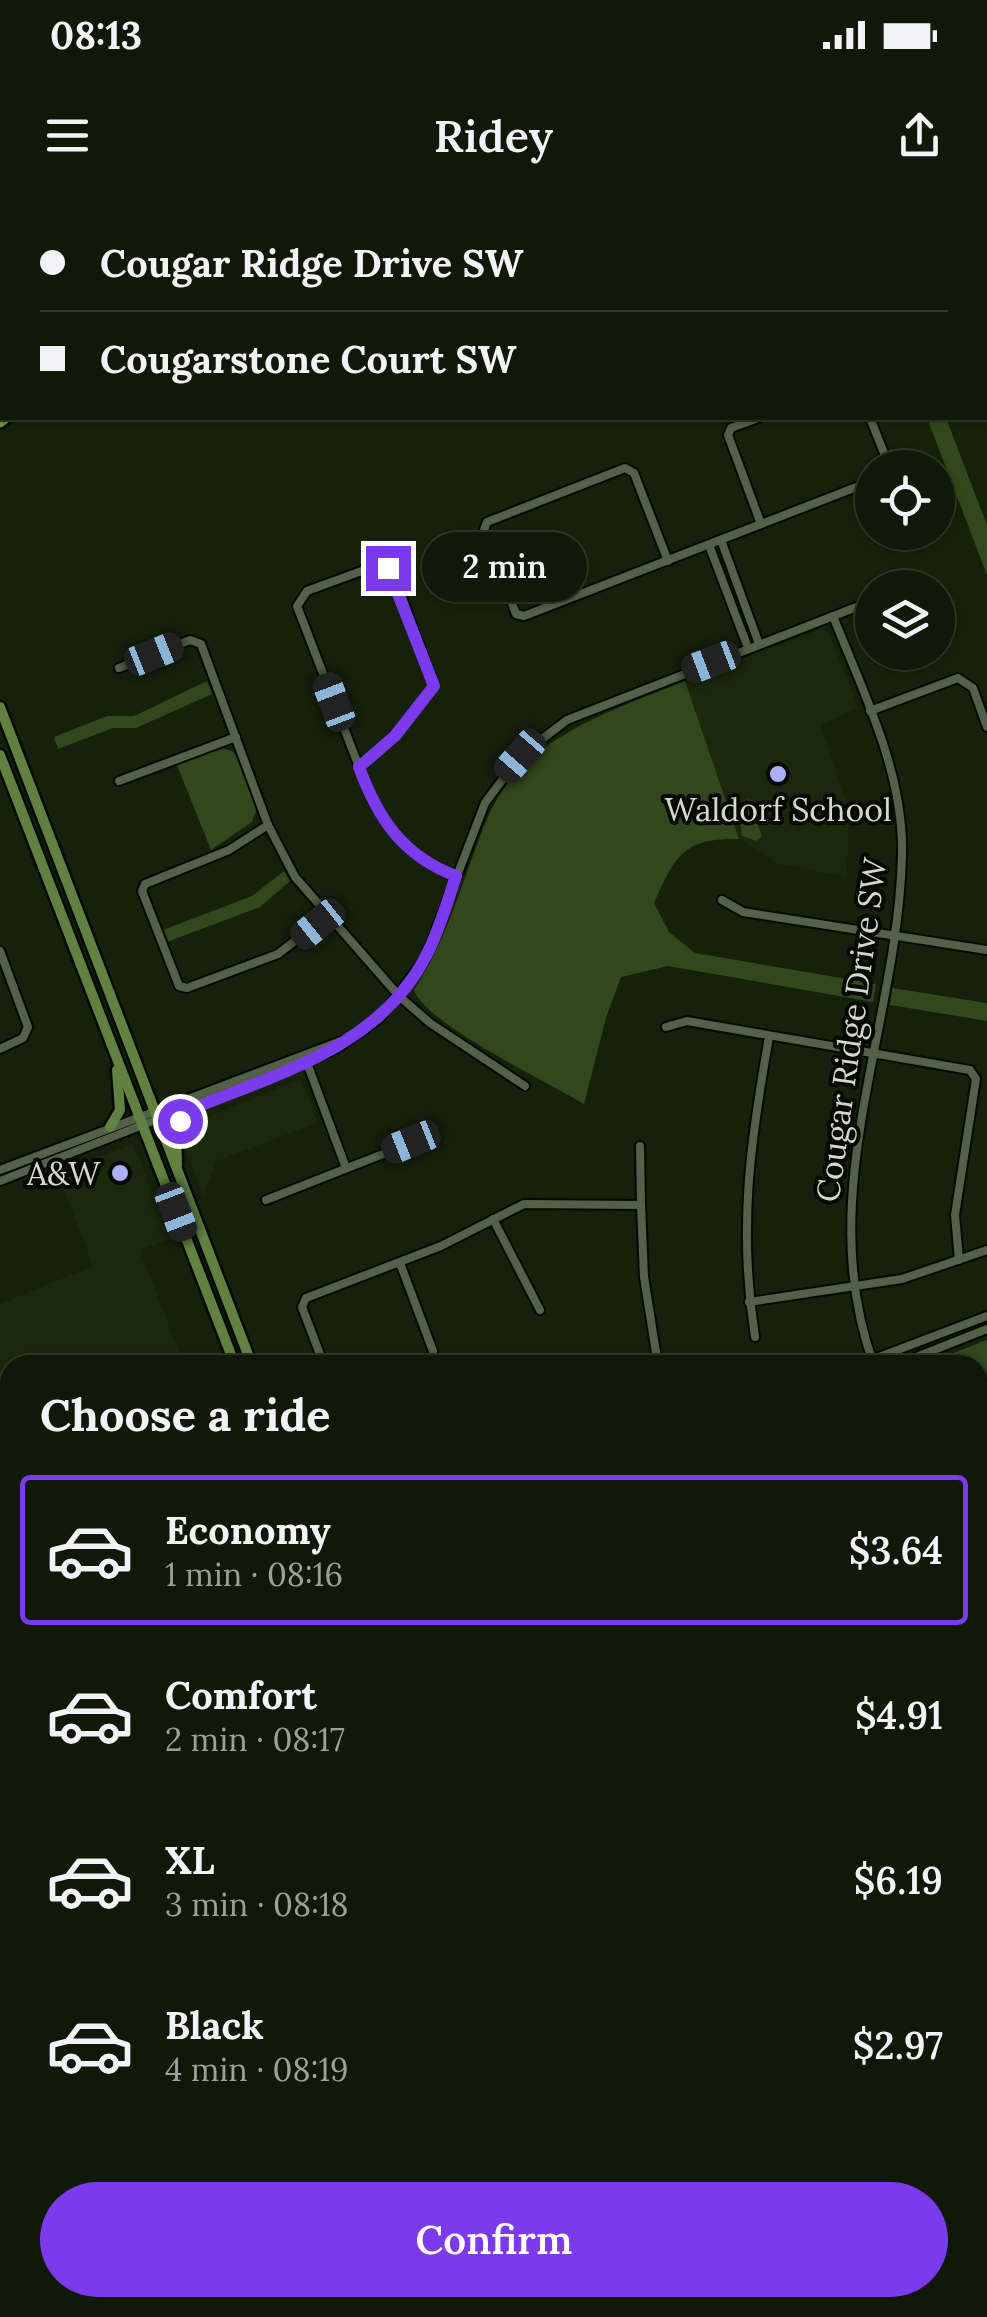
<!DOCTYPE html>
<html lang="en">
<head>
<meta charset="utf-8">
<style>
  body { margin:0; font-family:Lora,serif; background:#192212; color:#f1f3f6; height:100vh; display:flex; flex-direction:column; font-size:38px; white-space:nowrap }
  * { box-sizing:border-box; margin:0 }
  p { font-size:32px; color:#9ca09c }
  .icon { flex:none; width:55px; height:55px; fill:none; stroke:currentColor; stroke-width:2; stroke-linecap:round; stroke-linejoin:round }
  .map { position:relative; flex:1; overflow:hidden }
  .side { position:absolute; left:0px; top:1155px; width:988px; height:962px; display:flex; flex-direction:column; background:#101908; border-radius:30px 30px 0 0; box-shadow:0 2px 8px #0004,0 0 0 2px #303829 }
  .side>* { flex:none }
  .top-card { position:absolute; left:0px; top:0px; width:988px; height:220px; box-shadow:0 2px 8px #0004,0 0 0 2px #303829; display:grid; align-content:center; height:220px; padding:0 40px; background:#101908 }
  .buttons { position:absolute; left:855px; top:250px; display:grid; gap:20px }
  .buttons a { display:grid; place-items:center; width:100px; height:100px; border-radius:50%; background:#101908; box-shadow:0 2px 8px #0004,0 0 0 2px #303829; font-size:50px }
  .end { position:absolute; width:45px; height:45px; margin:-22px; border:12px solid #7c3aed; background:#fff; box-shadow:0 0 0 5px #fff }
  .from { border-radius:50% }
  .bubble { position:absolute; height:70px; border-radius:35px; background:#101908; box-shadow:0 2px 8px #0004,0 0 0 2px #303829; font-size:32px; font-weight:600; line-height:70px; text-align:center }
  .car { position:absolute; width:30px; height:60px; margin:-30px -15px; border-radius:12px; box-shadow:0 0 8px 2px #0007; background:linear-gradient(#222 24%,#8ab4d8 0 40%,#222 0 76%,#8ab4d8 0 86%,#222 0) }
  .top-card b { display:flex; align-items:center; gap:35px; height:95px; font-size:38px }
  .top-card b+b { border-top:2px solid #303829 }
  .top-card i { width:25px; height:25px; background:#f1f3f6 }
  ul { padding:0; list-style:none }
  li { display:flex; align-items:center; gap:30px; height:150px; margin:0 20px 15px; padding:0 20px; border:5px solid transparent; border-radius:10px }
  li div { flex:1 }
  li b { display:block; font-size:38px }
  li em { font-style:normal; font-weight:600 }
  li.selected { border-color:#7c3aed }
  li>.icon { width:90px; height:90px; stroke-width:1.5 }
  h2 { padding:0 40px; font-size:45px; line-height:120px }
  .action { display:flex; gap:20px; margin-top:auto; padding:20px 40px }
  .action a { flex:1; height:115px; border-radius:60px; background:#7c3aed; color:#fff; font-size:40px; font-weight:600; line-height:115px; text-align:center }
  .status { display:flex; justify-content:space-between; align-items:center; height:70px; padding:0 50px; background:#101908; direction:ltr }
  .status svg { height:28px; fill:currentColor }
  header { display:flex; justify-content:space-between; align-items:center; height:130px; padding:0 40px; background:#101908; font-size:45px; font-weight:600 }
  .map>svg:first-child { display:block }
  .built { fill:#1a290c }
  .green { fill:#31481c }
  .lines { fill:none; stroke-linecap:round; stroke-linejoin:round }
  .minor-casing { stroke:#030a00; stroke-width:12 }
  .major-casing { stroke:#030a00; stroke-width:15 }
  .highway-casing { stroke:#030a00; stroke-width:16 }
  .minor { stroke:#526147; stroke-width:8 }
  .major { stroke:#608140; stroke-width:10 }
  .highway { stroke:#69973c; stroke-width:11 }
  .route { stroke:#7c3aed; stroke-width:12 }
  .poi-dot { fill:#acaffb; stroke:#050902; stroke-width:4 }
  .labels { text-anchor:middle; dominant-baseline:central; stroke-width:8; stroke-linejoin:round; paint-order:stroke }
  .poi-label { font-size:32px; fill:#d1d9cb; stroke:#050902 }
  .street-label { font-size:32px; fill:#d1d9cb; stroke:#050902 }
</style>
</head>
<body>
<div class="status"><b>08:13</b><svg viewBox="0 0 49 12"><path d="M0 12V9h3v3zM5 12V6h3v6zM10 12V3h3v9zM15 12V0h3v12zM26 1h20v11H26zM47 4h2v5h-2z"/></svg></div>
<header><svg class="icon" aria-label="menu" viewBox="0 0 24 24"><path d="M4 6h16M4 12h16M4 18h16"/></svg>Ridey<svg class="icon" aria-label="share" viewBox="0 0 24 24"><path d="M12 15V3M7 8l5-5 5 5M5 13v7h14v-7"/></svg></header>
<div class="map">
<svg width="987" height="2117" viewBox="0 0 987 2117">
  <rect width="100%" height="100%" fill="#15210a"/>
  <g class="built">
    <polygon points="821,429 829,433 859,508 821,524 849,611 847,677 779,664 739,639 685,481"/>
    <polygon points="301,879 318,923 217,961 203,997 183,941 188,925"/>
    <polygon points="133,944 170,1039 140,1050 184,1165 10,1165 10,1468 0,1472 0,1104 93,1066 57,972"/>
  </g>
  <g class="green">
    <polygon points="927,218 946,218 987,325 987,375"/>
    <polygon points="207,481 212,494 136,528 113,528 58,549 54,537 107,516 134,516"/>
    <path d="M685,481l54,158c-56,-1 -63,16 -85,64l15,29 26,21 181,31 -3,18 -205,-36 -47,11 -15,41 -22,86c-34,-21 -159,-80 -170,-114 35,-53 49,-113 73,-171 35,-82 122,-107 198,-138z"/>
    <polygon points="222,548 234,552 257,607 252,622 211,650 177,565"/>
    <polygon points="749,599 762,607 765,616 758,625 762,636 756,641 742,636 738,607"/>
    <polygon points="284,671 290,681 260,707 167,742 163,730 252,696"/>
    <polygon points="892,788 987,803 987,821 890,805"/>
    <polygon points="987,1140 987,1316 978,1304 978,1165 922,1165"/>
    <polygon points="978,1336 987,1353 987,1478 978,1477"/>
    <polygon points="978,1500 987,1501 987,1541 978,1540"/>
  </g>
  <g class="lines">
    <defs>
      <g id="minor">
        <polyline points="985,131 987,130"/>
        <polyline points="985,181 987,186"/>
        <polyline points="758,218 731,228 728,235 761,324"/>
        <polyline points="870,218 890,268"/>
        <polyline points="721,340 759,444"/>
        <polyline points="709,345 748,448"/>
        <path d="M668,361l-34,-88 -9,-5 -138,54 -3,8 32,84 8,2c116,-45 232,-90 348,-135"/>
        <polyline points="907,388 921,382"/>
        <path d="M833,416c30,76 71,156 69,239 -4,172 -91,340 -28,510"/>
        <polyline points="119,468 190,440 201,444 268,625 295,677 399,796 430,823 525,886"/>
        <polyline points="870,511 958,478 973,488 987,527"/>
        <path d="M359,567l-62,-161 10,-15 71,-26 10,3 7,10 39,108 -39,50 -36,31c18,51 44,89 97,109"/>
        <polyline points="119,581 236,537"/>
        <polyline points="268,625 229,650 145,684 142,691 179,786 187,788 278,754 327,716"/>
        <polyline points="722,700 743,712 987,750"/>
        <polyline points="0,751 28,827 23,838 0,849"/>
        <polyline points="666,827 687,821 970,870 976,879 955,1015 959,1060"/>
        <polyline points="307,863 346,968"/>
        <polyline points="640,946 641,1005"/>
        <polyline points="0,970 341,841"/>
        <polyline points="0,981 336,849 379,819 425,759 485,603 520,556 567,520 872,401"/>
        <polyline points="266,1000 411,943"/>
        <polyline points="493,1019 540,1110"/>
        <polyline points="400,1063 433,1151"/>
        <polyline points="749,1102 902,1079 987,1050"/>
        <path d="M755,1137c-17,-108 -5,-194 14,-300"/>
        <polyline points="324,1165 302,1107 306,1098 441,1046 524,1004 641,1005 644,1077 658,1165"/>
        <polyline points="858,1165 987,1116"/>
        <polyline points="896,1165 987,1129"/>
        <polyline points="978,1318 987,1331"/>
        <polyline points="978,1485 987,1486"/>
        <polyline points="983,1586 987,1586"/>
        <polyline points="978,1711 987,1710"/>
        <polyline points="0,1776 10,1772"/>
        <polyline points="978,1889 987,1890"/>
        <polyline points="0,1895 10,1920"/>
        <polyline points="978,1992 987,1993"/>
        <polyline points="978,2006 987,2008"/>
        <polyline points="0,2029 10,2026"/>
        <polyline points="82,2108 85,2117"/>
        <polyline points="275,2108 277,2117"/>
        <polyline points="456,2108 459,2117"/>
        <polyline points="687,2108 691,2117"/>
        <polyline points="893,2108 895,2117"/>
        <polyline points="105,2117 130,2108"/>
        <polyline points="749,2117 774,2108"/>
        <polyline points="789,2117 790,2108"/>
      </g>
      <g id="major">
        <polyline points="0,507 252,1165"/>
        <polyline points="0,555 235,1165"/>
        <polyline points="110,927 120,910 117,870"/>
        <polyline points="177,965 176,930 187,911"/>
        <polyline points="0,1492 10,1488"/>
        <polyline points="0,1506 10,1502"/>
        <polyline points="603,2108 607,2117"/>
        <polyline points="614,2108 618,2117"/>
      </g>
      <g id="highway">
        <polyline points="464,2 470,0"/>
        <polyline points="597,2 603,0"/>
        <polyline points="0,143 2,143"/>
        <polyline points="0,160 2,159"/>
        <polyline points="0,222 5,218"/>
      </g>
    </defs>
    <use href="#minor" class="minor-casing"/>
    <use href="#major" class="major-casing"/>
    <use href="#highway" class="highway-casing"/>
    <use href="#minor" class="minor"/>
    <use href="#major" class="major"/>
    <use href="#highway" class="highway"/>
  </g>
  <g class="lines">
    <path class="route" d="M180,921l7,-10c89,-37 192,-63 239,-155 13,-25 21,-53 30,-80 -53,-20 -78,-57 -97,-109l36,-31 39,-50 -46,-118"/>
  </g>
  <g class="poi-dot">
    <circle cx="778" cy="574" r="10"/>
    <circle cx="120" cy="973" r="10"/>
  </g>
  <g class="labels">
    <g class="poi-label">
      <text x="778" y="609">Waldorf School</text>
      <text x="100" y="973" text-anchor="end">A&amp;W</text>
    </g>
    <g class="street-label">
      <text transform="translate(851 830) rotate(-82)">Cougar Ridge Drive SW</text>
    </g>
  </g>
</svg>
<div class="buttons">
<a><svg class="icon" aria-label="locate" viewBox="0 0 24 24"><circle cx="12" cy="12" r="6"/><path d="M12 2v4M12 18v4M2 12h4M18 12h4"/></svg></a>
<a><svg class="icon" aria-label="layers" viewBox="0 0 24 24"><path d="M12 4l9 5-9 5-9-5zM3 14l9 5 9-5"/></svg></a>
</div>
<i class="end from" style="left:180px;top:921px"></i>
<i class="end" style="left:388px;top:368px"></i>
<div class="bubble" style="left:422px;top:332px;width:165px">2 min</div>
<i class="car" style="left:154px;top:454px;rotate:68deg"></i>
<i class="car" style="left:711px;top:462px;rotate:249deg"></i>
<i class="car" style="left:334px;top:502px;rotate:339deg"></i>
<i class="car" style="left:520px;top:556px;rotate:221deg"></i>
<i class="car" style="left:318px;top:724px;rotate:231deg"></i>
<i class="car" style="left:411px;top:942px;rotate:248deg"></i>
<i class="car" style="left:176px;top:1012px;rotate:159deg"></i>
<div class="top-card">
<b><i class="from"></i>Cougar Ridge Drive SW</b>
<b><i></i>Cougarstone Court SW</b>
</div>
<section class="side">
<h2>Choose a ride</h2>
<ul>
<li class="selected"><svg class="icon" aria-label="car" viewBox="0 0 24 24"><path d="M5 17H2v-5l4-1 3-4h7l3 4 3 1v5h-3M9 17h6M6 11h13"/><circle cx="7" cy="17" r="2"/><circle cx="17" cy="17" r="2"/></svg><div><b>Economy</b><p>1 min · 08:16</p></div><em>$3.64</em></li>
<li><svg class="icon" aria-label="car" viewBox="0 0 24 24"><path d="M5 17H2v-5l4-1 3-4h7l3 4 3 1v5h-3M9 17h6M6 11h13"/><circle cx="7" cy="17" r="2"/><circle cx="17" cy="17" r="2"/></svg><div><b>Comfort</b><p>2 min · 08:17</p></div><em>$4.91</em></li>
<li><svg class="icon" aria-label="car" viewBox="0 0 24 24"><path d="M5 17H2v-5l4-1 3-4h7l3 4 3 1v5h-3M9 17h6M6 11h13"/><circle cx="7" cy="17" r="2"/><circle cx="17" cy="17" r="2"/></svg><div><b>XL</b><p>3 min · 08:18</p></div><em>$6.19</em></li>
<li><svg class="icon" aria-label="car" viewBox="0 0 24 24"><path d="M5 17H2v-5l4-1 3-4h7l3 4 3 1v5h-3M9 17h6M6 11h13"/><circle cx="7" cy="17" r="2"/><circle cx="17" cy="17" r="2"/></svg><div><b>Black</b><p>4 min · 08:19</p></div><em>$2.97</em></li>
</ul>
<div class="action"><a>Confirm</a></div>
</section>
</div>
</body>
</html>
